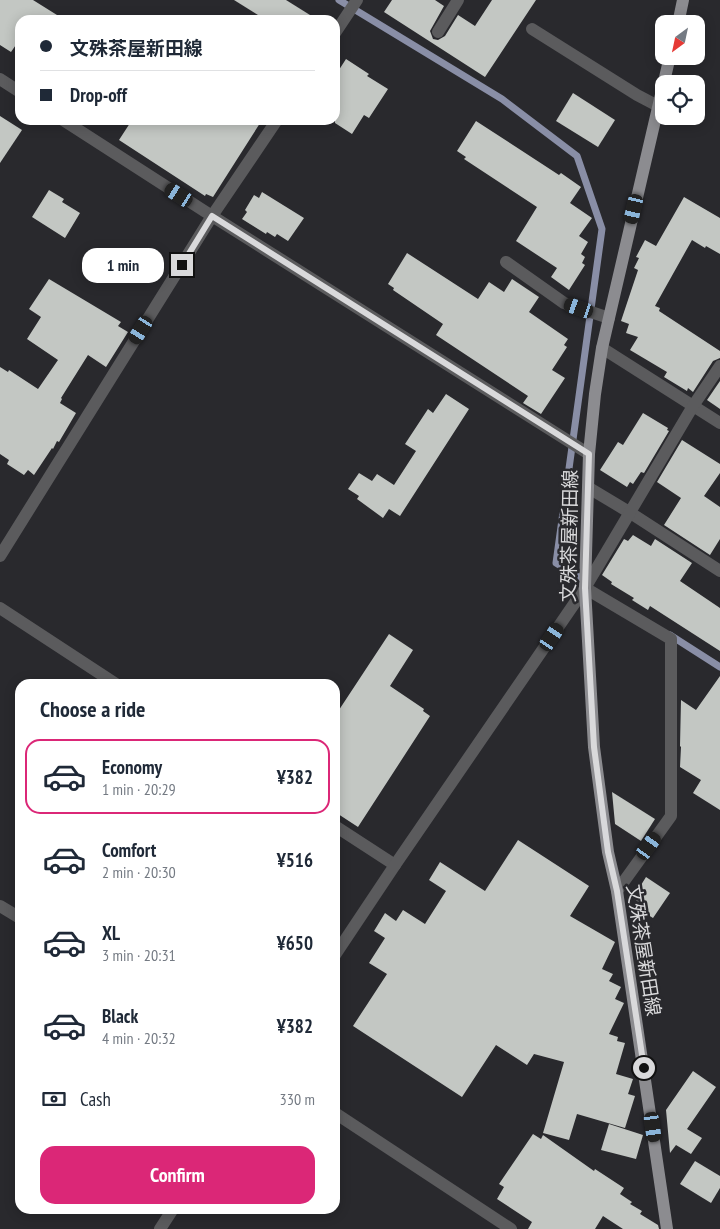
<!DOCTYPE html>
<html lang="en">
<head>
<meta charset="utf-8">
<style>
  body { margin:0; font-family:"PT Sans Narrow","Noto Sans JP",sans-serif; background:#f6f6f7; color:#1f2937; height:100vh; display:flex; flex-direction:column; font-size:19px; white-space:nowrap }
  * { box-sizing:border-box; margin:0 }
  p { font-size:16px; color:#747a83 }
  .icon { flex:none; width:28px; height:28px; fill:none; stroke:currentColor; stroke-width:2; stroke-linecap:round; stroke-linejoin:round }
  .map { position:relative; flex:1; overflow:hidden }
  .panel { position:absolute; left:15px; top:679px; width:325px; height:535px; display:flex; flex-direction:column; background:#fff; border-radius:15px; box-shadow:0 2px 12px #0003 }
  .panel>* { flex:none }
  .hud { position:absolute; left:15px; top:15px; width:325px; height:110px; border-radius:15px; box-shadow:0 2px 12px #0003; display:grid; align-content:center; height:110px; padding:0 25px; background:#fff }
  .needle { width:32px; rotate:213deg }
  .controls { position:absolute; left:655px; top:15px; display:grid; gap:10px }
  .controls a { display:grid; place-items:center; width:50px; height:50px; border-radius:10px; background:#fff; box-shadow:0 2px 12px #0003; font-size:25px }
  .end { position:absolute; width:22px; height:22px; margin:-11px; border:6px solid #d9d9db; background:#111; box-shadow:0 0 0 2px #111 }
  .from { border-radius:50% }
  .bubble { position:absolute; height:35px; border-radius:15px; background:#fff; box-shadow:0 2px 12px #0003; font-size:16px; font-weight:600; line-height:35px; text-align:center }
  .car { position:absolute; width:15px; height:30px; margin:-15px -8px; border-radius:6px; box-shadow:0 0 4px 1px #0007; background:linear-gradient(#222 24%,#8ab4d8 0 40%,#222 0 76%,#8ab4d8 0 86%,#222 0) }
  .hud b { display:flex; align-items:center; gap:18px; height:48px; font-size:19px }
  .hud b+b { border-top:1px solid #e0e1e3 }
  .hud i { width:12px; height:12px; background:#1f2937 }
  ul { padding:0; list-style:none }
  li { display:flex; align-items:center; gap:15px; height:75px; margin:0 10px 8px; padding:0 15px; border:2px solid transparent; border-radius:15px }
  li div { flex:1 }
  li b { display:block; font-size:19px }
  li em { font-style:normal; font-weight:600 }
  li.active { border-color:#db2777 }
  li>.icon { width:45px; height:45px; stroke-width:1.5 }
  h2 { padding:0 25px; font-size:22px; line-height:60px }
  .pay { display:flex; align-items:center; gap:12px; height:55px; padding:0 25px; font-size:19px }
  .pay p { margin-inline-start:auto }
  .button { display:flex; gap:10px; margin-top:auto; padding:10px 25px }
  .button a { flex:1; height:58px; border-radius:15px; background:#db2777; color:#fff; font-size:20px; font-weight:600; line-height:58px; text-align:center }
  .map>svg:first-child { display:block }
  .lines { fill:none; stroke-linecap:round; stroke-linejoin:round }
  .stream { stroke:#898ea6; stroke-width:7 }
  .building { fill:#c3c7c3 }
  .minor { stroke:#5b5b5d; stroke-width:12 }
  .major { stroke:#8c8c90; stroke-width:12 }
  .route { stroke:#d9d9db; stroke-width:6 }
  .labels { text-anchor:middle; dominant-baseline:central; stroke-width:5; stroke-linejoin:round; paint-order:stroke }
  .street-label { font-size:19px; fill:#d9d9db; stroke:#29292d }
</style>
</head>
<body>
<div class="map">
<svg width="720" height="1229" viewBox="0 0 720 1229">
  <rect width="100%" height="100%" fill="#29292d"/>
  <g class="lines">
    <g class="stream">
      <polyline points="339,0 502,99 577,156 602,229 556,563 587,582"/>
      <polyline points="670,635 720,667"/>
    </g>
  </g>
  <g class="building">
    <polygon points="0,0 33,0 65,20 20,20 20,39 11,52 0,45"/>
    <polygon points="234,0 286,0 318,20 266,20"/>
    <polygon points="392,0 435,0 444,6 430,31 433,39 438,40 445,36 458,15 475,26 492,0 536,0 485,77 384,12"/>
    <polygon points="346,59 369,74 367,76 388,89 369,118 364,115 352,134 335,123 335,76"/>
    <polygon points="573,93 615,120 598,147 556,121"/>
    <polygon points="0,116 22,130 0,163"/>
    <polygon points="132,120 173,120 181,125 184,120 262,120 213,197 206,194 205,196 119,140"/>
    <polygon points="476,121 559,175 561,173 581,187 570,203 592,218 579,236 588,242 581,254 585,257 582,263 585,265 569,290 551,277 557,268 516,241 537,207 464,159 466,157 457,151"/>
    <polygon points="49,190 64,199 62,202 80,213 65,238 32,217"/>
    <polygon points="262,192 304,218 288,241 277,234 275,237 267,232 266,234 242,219 247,212 245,210 254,195 259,198"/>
    <polygon points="684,197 720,218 720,254 706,246 705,248 692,240 655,306 660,308 659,311 720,351 720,358 713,361 693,392 688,388 687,391 664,377 667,372 630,350 638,337 626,333 629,324 621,321 638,270 634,268 639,258 636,257 645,240 656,246"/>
    <polygon points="407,253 478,299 489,282 504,292 512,279 539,297 529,312 568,339 564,345 567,347 552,370 565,378 541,414 523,403 528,396 436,335 443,324 393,290 394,288 388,284"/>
    <polygon points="49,279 121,322 118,326 128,332 106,367 88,355 61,398 62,399 60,403 76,413 59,442 57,441 53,449 52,448 34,475 28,470 24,475 7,464 9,460 0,454 0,367 8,372 9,370 38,389 58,360 27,339 41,317 29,309"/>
    <polygon points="720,381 720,409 707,400"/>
    <polygon points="446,394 469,409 400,516 389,509 383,518 357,499 359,496 348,489 359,473 372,481 377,474 394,485 416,451 405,444 428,409 433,413"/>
    <polygon points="643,413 668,428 667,430 669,431 644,473 641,472 633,484 630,482 627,487 600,470 618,442 623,445"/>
    <polygon points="682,440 720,464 720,473 704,496 720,507 720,539 710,555 664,525 681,498 657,482"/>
    <polygon points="633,535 651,546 655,539 692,563 680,581 720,608 720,651 650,606 648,610 632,600 634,598 611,584 612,582 602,575 624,539 628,541"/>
    <polygon points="389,634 413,650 390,686 424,709 423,711 430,716 358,827 335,812 335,716"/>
    <polygon points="720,676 720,810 693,793 701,780 680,767 681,747 680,746 681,700 696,710"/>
    <polygon points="612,792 655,819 641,841 615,824"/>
    <polygon points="518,840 589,886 570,916 615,942 602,969 613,974 609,981 621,987 615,999 624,1003 609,1034 618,1037 617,1041 625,1043 616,1074 633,1079 628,1094 635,1096 625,1128 577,1114 569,1140 543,1133 564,1062 534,1054 527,1065 496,1045 462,1097 353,1026 387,974 369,963 385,938 374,931 385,913 396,921 403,910 425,924 446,891 429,880 440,862 485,891"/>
    <polygon points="646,877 670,893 653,918 637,908 640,903 633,898"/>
    <polygon points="693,1071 716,1087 687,1129 702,1138 691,1154 676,1145 670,1153 666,1110"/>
    <polygon points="609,1124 643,1135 636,1159 601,1150"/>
    <polygon points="533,1134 541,1139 543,1135 594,1171 595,1169 624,1188 620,1194 632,1202 630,1204 642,1211 640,1214 658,1225 659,1229 623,1229 603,1216 595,1229 528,1229 532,1222 497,1199 504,1187 499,1184"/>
    <polygon points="695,1161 720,1176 720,1188 711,1203 680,1184"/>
  </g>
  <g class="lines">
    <g class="minor">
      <polyline points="532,29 637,95 658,106"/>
      <polyline points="438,32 458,0"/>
      <polyline points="335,33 357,0"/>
      <polyline points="0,79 20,92"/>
      <polyline points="63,120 212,216 589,454"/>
      <polyline points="506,262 564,303 609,318"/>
      <polyline points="602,348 720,423"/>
      <polyline points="589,488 629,512 720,571"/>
      <polyline points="0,556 212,216 277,120"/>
      <polyline points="585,588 671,639 671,816 617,891"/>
      <polyline points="0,608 116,684"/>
      <polyline points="335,826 395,865"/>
      <polyline points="0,906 20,918"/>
      <polyline points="335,955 395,865 585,588 693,406 720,366"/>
      <polyline points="335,1113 511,1229"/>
      <polyline points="160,1229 173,1209"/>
    </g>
    <g class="major">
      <polyline points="678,24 683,0"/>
      <polyline points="667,1229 617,891 608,852 594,747 585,588 589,454 595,394 602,348 670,56"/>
    </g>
  </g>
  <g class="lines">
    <polyline class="route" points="182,265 212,216 589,454 585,588 594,747 608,852 617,891 644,1068"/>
  </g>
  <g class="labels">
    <g class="street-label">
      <text transform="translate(569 536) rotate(-89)">文殊茶屋新田線</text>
      <text transform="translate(644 950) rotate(81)">文殊茶屋新田線</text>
    </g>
  </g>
</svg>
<div class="controls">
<a><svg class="needle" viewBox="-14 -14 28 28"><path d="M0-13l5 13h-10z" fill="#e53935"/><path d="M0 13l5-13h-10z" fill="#747a83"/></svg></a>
<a><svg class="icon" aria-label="locate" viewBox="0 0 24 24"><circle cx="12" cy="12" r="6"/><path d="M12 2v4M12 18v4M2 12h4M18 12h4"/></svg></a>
</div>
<i class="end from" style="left:644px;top:1068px"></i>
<i class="end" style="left:182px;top:265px"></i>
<div class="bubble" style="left:82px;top:248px;width:82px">1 min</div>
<i class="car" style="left:179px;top:195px;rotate:303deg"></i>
<i class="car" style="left:634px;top:209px;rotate:193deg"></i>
<i class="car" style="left:579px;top:308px;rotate:289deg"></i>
<i class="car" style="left:141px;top:330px;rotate:212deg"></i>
<i class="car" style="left:552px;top:637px;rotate:34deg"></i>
<i class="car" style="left:649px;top:846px;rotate:36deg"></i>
<i class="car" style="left:653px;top:1127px;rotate:172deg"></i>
<div class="hud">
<b><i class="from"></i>文殊茶屋新田線</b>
<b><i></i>Drop-off</b>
</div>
<section class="panel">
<h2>Choose a ride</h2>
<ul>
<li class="active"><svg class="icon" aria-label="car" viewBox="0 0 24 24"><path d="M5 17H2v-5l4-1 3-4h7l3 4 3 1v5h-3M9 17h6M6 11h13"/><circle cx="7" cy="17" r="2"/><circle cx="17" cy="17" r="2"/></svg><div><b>Economy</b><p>1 min · 20:29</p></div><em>¥382</em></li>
<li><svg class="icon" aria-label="car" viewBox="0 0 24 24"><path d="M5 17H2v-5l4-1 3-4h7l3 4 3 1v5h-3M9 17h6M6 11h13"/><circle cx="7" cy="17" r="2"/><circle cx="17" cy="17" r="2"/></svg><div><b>Comfort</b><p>2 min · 20:30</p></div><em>¥516</em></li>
<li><svg class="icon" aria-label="car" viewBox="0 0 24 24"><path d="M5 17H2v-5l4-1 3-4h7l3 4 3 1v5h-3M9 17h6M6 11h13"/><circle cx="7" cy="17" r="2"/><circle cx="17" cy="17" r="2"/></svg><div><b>XL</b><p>3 min · 20:31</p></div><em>¥650</em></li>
<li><svg class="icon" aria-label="car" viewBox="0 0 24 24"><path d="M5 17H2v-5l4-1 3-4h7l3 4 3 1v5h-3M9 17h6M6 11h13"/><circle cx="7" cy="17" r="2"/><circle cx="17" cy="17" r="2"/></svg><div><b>Black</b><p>4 min · 20:32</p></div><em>¥382</em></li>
</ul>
<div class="pay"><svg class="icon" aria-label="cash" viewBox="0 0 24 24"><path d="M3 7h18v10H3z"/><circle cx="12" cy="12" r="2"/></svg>Cash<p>330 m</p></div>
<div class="button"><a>Confirm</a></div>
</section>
</div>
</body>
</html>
